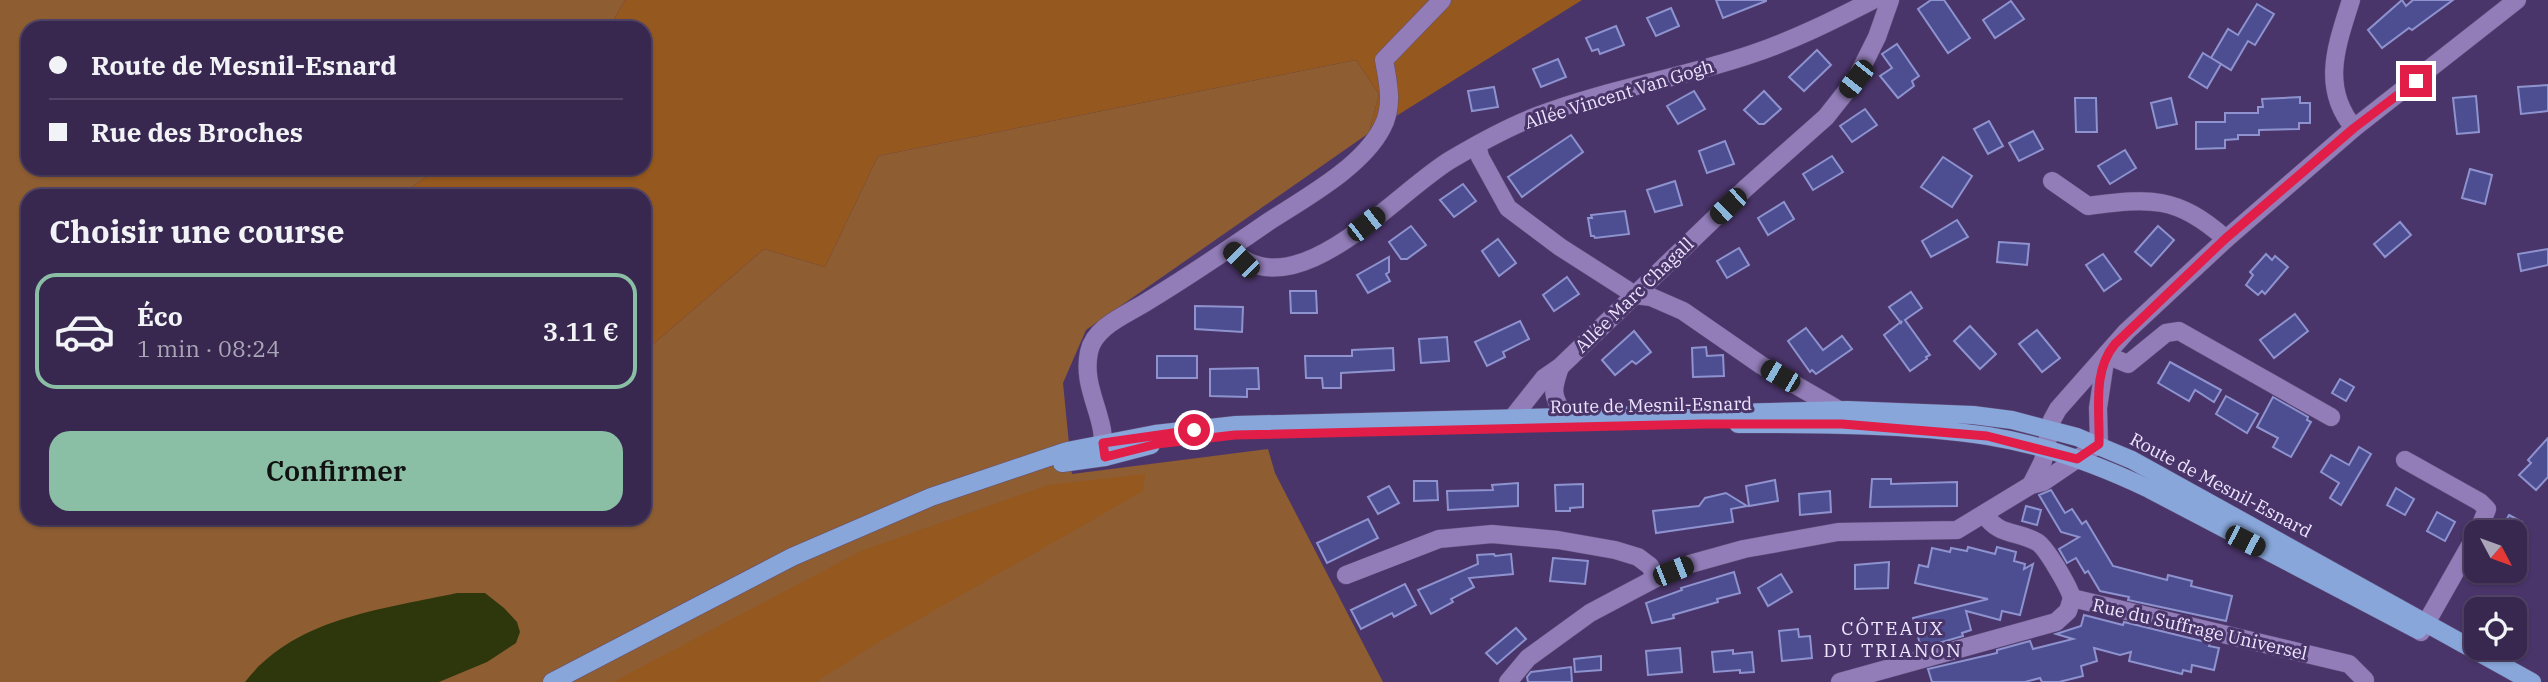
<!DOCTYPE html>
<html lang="fr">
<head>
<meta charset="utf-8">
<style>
  body { margin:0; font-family:"IBM Plex Serif",serif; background:#3f3057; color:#f1f3f6; height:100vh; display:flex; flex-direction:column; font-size:26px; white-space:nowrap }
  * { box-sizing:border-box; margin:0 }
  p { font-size:23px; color:#aba6b7 }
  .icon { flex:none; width:38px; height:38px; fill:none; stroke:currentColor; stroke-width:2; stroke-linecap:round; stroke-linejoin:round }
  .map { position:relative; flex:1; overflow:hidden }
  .panel { position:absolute; left:21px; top:189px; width:630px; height:336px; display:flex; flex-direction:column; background:#382850; border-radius:21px; box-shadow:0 2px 5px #0004,0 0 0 2px #524467 }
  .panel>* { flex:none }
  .top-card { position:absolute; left:21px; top:21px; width:630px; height:154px; border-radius:21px; box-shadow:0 2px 5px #0004,0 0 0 2px #524467; display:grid; align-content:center; height:154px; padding:0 28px; background:#382850 }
  .needle { width:46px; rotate:131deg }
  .controls { position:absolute; left:2464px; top:520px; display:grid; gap:14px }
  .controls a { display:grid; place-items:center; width:63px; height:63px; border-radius:14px; background:#382850; box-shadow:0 2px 5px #0004,0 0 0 2px #524467; font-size:35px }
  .end { position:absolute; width:32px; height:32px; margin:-16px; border:9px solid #e11d48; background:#fff; box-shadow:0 0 0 4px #fff }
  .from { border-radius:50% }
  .car { position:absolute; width:21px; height:42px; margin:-21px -10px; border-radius:9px; box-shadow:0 0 5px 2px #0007; background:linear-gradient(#222 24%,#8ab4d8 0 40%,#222 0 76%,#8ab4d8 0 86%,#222 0) }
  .top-card b { display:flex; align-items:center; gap:24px; height:66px; font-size:26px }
  .top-card b+b { border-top:2px solid #524467 }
  .top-card i { width:18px; height:18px; background:#f1f3f6 }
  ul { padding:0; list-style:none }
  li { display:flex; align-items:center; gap:21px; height:116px; margin:0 14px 10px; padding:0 14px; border:4px solid transparent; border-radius:21px }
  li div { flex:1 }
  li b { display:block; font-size:26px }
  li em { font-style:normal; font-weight:600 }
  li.current { border-color:#8abfa5 }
  li>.icon { width:63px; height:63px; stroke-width:1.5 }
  h2 { padding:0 28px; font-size:32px; line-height:84px }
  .button { display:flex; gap:14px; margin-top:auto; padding:14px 28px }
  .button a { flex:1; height:80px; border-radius:21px; background:#8abfa5; color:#111; font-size:28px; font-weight:600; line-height:80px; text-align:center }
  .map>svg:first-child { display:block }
  .green { fill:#8e5d32 }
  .forest { fill:#95581e }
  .water { fill:#2e370c }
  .building { fill:#4c4e91; stroke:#8e93cf; stroke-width:2 }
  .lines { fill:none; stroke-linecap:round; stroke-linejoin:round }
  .minor-casing { stroke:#61507b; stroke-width:19 }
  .major-casing { stroke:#61507b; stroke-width:19 }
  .minor { stroke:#927db8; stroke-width:18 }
  .major { stroke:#88a6d9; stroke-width:18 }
  .route { stroke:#e11d48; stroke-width:9 }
  .labels { text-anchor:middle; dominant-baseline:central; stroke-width:6; stroke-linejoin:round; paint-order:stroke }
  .street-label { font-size:18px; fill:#ede5ff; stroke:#4a356a }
  .neighbourhood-label { font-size:19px; letter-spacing:2px; fill:#ede5ff; stroke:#4a356a }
</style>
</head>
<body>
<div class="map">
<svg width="2548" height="682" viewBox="0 0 2548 682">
  <rect width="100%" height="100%" fill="#4a356a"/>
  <polygon class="green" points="0,0 625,0 609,28 28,28 28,168 439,168 399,196 28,196 28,518 644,518 644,352 764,249 825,267 878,156 1356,60 1379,94 1369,133 1086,330 1063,383 1072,474 1268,449 1275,473 1383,682 0,682"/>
  <g class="forest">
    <polygon points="625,0 1582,0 1369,133 1379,94 1356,60 878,156 825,267 764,249 644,352 644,196 399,196 439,168 644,168 644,28 609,28"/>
    <polygon points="1145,474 1143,491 872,646 816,682 613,682 861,551 1048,485"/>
  </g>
  <path class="water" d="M457,593h28l19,15 13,14 3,10 -4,11 -29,19 -48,20h-194c49,-64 138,-73 212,-89z"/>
  <g class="building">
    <polygon points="1716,0 1766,0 1766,1 1723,18"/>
    <polygon points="1931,0 1944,0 1970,38 1948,53 1918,9"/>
    <polygon points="2402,0 2406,6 2413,0 2453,0 2412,30 2409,28 2382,48 2368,30"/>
    <polygon points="2011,1 2024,19 1995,38 1983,20"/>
    <polygon points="2257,4 2274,14 2255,45 2248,41 2231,70 2211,58 2228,29 2238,35"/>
    <polygon points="1671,8 1679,26 1656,36 1647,18"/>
    <polygon points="1616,26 1624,45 1600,54 1598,49 1592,51 1586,38"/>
    <polygon points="1897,44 1919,76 1912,81 1914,86 1898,98 1880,76 1892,68 1882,54"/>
    <polygon points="1817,50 1831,65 1804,91 1789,77"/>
    <polygon points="2203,53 2221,64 2207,88 2189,77"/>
    <polygon points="1558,59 1566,77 1541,87 1533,69"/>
    <polygon points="2548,85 2548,111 2521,114 2518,87"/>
    <polygon points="1494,87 1498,107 1472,111 1468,91"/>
    <polygon points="1694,91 1705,109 1678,124 1667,106"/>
    <polygon points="1764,91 1781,109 1764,124 1759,124 1744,110"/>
    <polygon points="2476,96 2479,132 2457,134 2453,98"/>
    <polygon points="2300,97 2300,103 2310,103 2310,123 2299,123 2299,129 2259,130 2259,135 2238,135 2238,139 2225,140 2225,148 2196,149 2196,122 2225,122 2225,113 2258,113 2258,107 2263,107 2262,99"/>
    <polygon points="2075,98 2096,98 2097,132 2076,132"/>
    <polygon points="2171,98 2177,124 2157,128 2151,103"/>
    <polygon points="1865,109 1877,125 1852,142 1840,126"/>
    <polygon points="1989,121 2003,146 1988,154 1974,129"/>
    <polygon points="2033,131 2043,149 2019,161 2009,143"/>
    <polygon points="1571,135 1583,152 1522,197 1508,177"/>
    <polygon points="1725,141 1734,164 1707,173 1699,151"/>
    <polygon points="2125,150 2136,168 2110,184 2098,166"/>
    <polygon points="1832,156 1843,172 1813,190 1803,174"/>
    <polygon points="1943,157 1972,176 1952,207 1921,187"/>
    <polygon points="2470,169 2492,175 2485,204 2462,198"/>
    <polygon points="1675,181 1682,205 1655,212 1647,190"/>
    <polygon points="1463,184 1476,201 1454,217 1440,200"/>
    <polygon points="1784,202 1794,219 1768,235 1758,218"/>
    <polygon points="1625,211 1629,234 1595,238 1594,236 1591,236 1588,218 1592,218 1591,215"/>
    <polygon points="1957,220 1968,237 1931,257 1922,241"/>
    <polygon points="2400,222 2411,235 2385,257 2374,244"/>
    <polygon points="1411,226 1426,245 1407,259 1401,259 1389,242"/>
    <polygon points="2158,226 2174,240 2151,266 2135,252"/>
    <polygon points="1498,239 1516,263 1499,276 1482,251"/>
    <polygon points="1999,242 2029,244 2027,265 1997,262"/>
    <polygon points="1739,248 1749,265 1727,278 1717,261"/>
    <polygon points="2548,249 2548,265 2521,271 2518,254"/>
    <polygon points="2103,254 2121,279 2104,291 2086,265"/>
    <polygon points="2266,254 2272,260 2275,256 2288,267 2265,294 2262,291 2258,295 2246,285 2253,275 2250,272"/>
    <polygon points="1389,257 1389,272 1386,274 1390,281 1368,293 1357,275"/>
    <polygon points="1567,277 1579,294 1554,311 1543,295"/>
    <polygon points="1290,291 1316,291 1317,313 1291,313"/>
    <polygon points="1911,292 1922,308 1905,320 1930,355 1926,357 1927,359 1910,371 1884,335 1902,321 1901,323 1889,307"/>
    <polygon points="1195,306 1243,307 1242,332 1195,329"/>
    <polygon points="2295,314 2308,331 2274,358 2260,340"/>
    <polygon points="1520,321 1529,339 1503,352 1505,357 1487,366 1475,342"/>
    <polygon points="1970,326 1996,354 1980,369 1954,341"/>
    <polygon points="1806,328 1823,350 1842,336 1852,349 1816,374 1812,370 1810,372 1788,341"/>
    <polygon points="2037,330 2060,358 2042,372 2019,344"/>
    <polygon points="1634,331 1651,352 1636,364 1632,361 1615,375 1602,360"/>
    <polygon points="1447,337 1449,361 1421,363 1419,339"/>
    <polygon points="1706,347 1707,356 1723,355 1724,376 1693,377 1692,348"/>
    <polygon points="1393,348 1394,370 1341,373 1341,388 1323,388 1322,378 1306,378 1305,356 1352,356 1352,350"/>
    <rect x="1157" y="356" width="40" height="22"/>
    <polygon points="2170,362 2221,390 2214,402 2195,390 2189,401 2158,383"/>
    <polygon points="1258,368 1259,389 1247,389 1247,397 1210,396 1210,369"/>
    <polygon points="2340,379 2354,387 2346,401 2332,393"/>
    <polygon points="2226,396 2258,414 2247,433 2216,414"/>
    <polygon points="2273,397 2308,417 2307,420 2311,422 2291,457 2273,447 2278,438 2257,427"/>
    <polygon points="2548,438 2548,477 2536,490 2519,475 2531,463 2528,460"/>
    <polygon points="2359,447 2371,454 2341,505 2330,498 2339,483 2321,472 2331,455 2349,465"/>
    <polygon points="1872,479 1891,479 1891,484 1957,482 1957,506 1870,507"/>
    <polygon points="1775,480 1778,501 1749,506 1746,486"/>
    <polygon points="1414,481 1437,481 1438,500 1414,501"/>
    <polygon points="1518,483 1518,506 1448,510 1447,491 1493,490 1492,485"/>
    <polygon points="1583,484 1583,507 1570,508 1570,511 1556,511 1555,485"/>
    <polygon points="1389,486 1399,503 1378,514 1368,497"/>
    <polygon points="2396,488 2414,499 2405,515 2387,505"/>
    <polygon points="2051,490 2065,513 2072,509 2082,524 2086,521 2113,566 2167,580 2168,575 2192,581 2191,586 2232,596 2226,621 2128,600 2129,597 2100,591 2088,571 2085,573 2076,558 2067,563 2059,549 2079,537 2061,532 2039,495"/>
    <polygon points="1830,491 1831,512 1800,515 1799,494"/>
    <polygon points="1726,493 1747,506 1731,509 1733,522 1656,533 1653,511 1699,506 1705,498"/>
    <polygon points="2026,506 2041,510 2037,525 2022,521"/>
    <polygon points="2437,512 2455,522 2445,541 2427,531"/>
    <polygon points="2509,515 2522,522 2517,532 2500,532"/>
    <polygon points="1368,519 1378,538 1327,563 1317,543"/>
    <polygon points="1968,547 1995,554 1997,547 2016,552 2014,561 2025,564 2024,569 2033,564 2020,615 2002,611 2000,620 1966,611 1971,630 1962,633 1963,636 1921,648 1913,618 1988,599 1915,583 1919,565 1928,567 1932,548 1950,552 1951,548 1967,551"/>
    <polygon points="1494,554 1495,556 1511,554 1513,574 1469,578 1474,587 1451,599 1453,602 1431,614 1418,590 1478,564 1477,555"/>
    <polygon points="1553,558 1588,561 1585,584 1550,581"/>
    <polygon points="1889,562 1888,588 1855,589 1855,565"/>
    <polygon points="1734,572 1740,593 1717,599 1718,602 1673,615 1674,618 1652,623 1646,603 1682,590 1681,588"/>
    <polygon points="1781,574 1792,592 1768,606 1758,588"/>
    <polygon points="1405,584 1416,605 1394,617 1392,613 1361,629 1351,610"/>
    <polygon points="2084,615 2123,625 2124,622 2210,643 2209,646 2219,648 2214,670 2192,665 2191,672 2183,670 2182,674 2129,661 2131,652 2120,655 2094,648 2097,661 2081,666 2083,676 2059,682 2042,682 2040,678 2025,682 1932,682 1928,669 1997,653 1997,650 2030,641 2033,649 2073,639 2056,634 2081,626"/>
    <polygon points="1516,628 1526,639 1497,664 1486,653"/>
    <polygon points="1798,629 1799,637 1810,636 1812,658 1782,661 1779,631"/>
    <polygon points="1680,648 1682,672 1648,675 1646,651"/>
    <polygon points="1733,650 1733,654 1752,652 1754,672 1740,673 1740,670 1714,672 1712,652"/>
    <polygon points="1601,656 1601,670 1575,672 1574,659"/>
    <polygon points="1571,667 1572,682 1528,682 1527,677 1531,672"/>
  </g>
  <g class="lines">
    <defs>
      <g id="minor">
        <path d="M2351,0c-14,45 -31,87 3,128"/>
        <polyline points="1477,145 1480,157 1508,208 1560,247 1635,295 1651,297 1683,311 1761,365 1839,410"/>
        <path d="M2052,181l36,25c62,-8 88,-11 138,33"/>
        <path d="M1231,249c64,65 167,-59 221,-90 27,-16 56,-32 85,-43 70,-27 145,-38 215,-62 42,-14 82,-34 121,-54"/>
        <polyline points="2106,355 2128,364 2166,333 2179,331 2331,417"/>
        <path d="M1560,367c-8,23 -9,28 5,49"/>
        <polyline points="1513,417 1544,378 1560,367 1746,188 1826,117 1856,79 1877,37 1890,0"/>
        <path d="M1105,457c-1,-9 -2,-18 -3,-27 -5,-27 -19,-49 -13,-78 5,-26 39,-38 59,-51 41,-25 81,-52 120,-79 37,-24 94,-55 114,-94 12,-22 6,-46 2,-68l58,-60"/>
        <polyline points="2405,460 2480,502 2487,509 2478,532"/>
        <polyline points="2031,485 2043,461 2052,420 2058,409 2126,332 2226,239 2354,128 2517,0"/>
        <path d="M1984,514c16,23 32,16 53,28 9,5 32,45 35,56l277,66 16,16"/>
        <polyline points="1346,575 1439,539 1492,534 1558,540 1615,550 1638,557 1650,566 1656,578"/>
        <polyline points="2421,632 2476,535"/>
        <polyline points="1508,682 1528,658 1590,613 1656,578 1690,564 1744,549 1838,532 1957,530 2031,485 2043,482 2099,444 2098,408 2106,355"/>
        <polyline points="1840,682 2056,622 2068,611 2072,598"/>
      </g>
      <g id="major">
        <path d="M1738,424c81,0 170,0 250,12 56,9 111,29 161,53l269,141"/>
        <polyline points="1062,463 1105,457 1151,445"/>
        <polyline points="552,682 792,557 931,497 1067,451 1155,434 1236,425 1847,410 1973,415 2012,420 2077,437 2132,460 2532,682"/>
      </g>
    </defs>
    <use href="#minor" class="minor-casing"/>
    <use href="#major" class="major-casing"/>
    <use href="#minor" class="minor"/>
    <use href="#major" class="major"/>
  </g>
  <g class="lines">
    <path class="route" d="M1194,430l-91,13 2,14 52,-13 78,-9 469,-11h138l145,12 90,23 22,-15c1,-33 -7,-73 16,-100l110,-105 129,-111 62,-47"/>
  </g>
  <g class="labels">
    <g class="street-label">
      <text transform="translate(1619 94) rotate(-17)">Allée Vincent Van Gogh</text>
      <text transform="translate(1634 295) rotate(-44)">Allée Marc Chagall</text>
      <text transform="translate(1651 405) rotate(-1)">Route de Mesnil-Esnard</text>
      <text transform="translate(2221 485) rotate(28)">Route de Mesnil-Esnard</text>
      <text transform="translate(2200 629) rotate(13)">Rue du Suffrage Universel</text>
    </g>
    <g class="neighbourhood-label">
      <text x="1893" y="628">CÔTEAUX<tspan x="1893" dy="22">DU TRIANON</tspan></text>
    </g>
  </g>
</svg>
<div class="controls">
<a><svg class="needle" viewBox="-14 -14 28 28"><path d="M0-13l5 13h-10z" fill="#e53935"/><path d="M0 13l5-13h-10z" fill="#aba6b7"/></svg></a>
<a><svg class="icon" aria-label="locate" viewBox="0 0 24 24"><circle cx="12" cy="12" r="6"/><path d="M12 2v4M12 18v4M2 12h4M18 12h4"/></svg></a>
</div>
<i class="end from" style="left:1194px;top:430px"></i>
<i class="end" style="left:2416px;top:81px"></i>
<i class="car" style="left:1856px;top:79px;rotate:218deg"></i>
<i class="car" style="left:1728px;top:206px;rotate:226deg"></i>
<i class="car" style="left:1366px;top:224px;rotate:52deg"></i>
<i class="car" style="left:1241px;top:260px;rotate:315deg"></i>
<i class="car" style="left:1780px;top:376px;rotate:300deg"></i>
<i class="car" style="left:2245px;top:541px;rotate:117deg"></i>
<i class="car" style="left:1673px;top:571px;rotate:68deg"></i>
<div class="top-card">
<b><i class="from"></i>Route de Mesnil-Esnard</b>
<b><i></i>Rue des Broches</b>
</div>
<section class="panel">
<h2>Choisir une course</h2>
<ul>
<li class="current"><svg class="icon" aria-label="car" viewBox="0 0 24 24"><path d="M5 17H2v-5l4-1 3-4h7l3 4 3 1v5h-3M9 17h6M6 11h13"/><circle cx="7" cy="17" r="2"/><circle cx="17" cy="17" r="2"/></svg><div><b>Éco</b><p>1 min · 08:24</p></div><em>3.11 €</em></li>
</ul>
<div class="button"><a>Confirmer</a></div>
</section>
</div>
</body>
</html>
